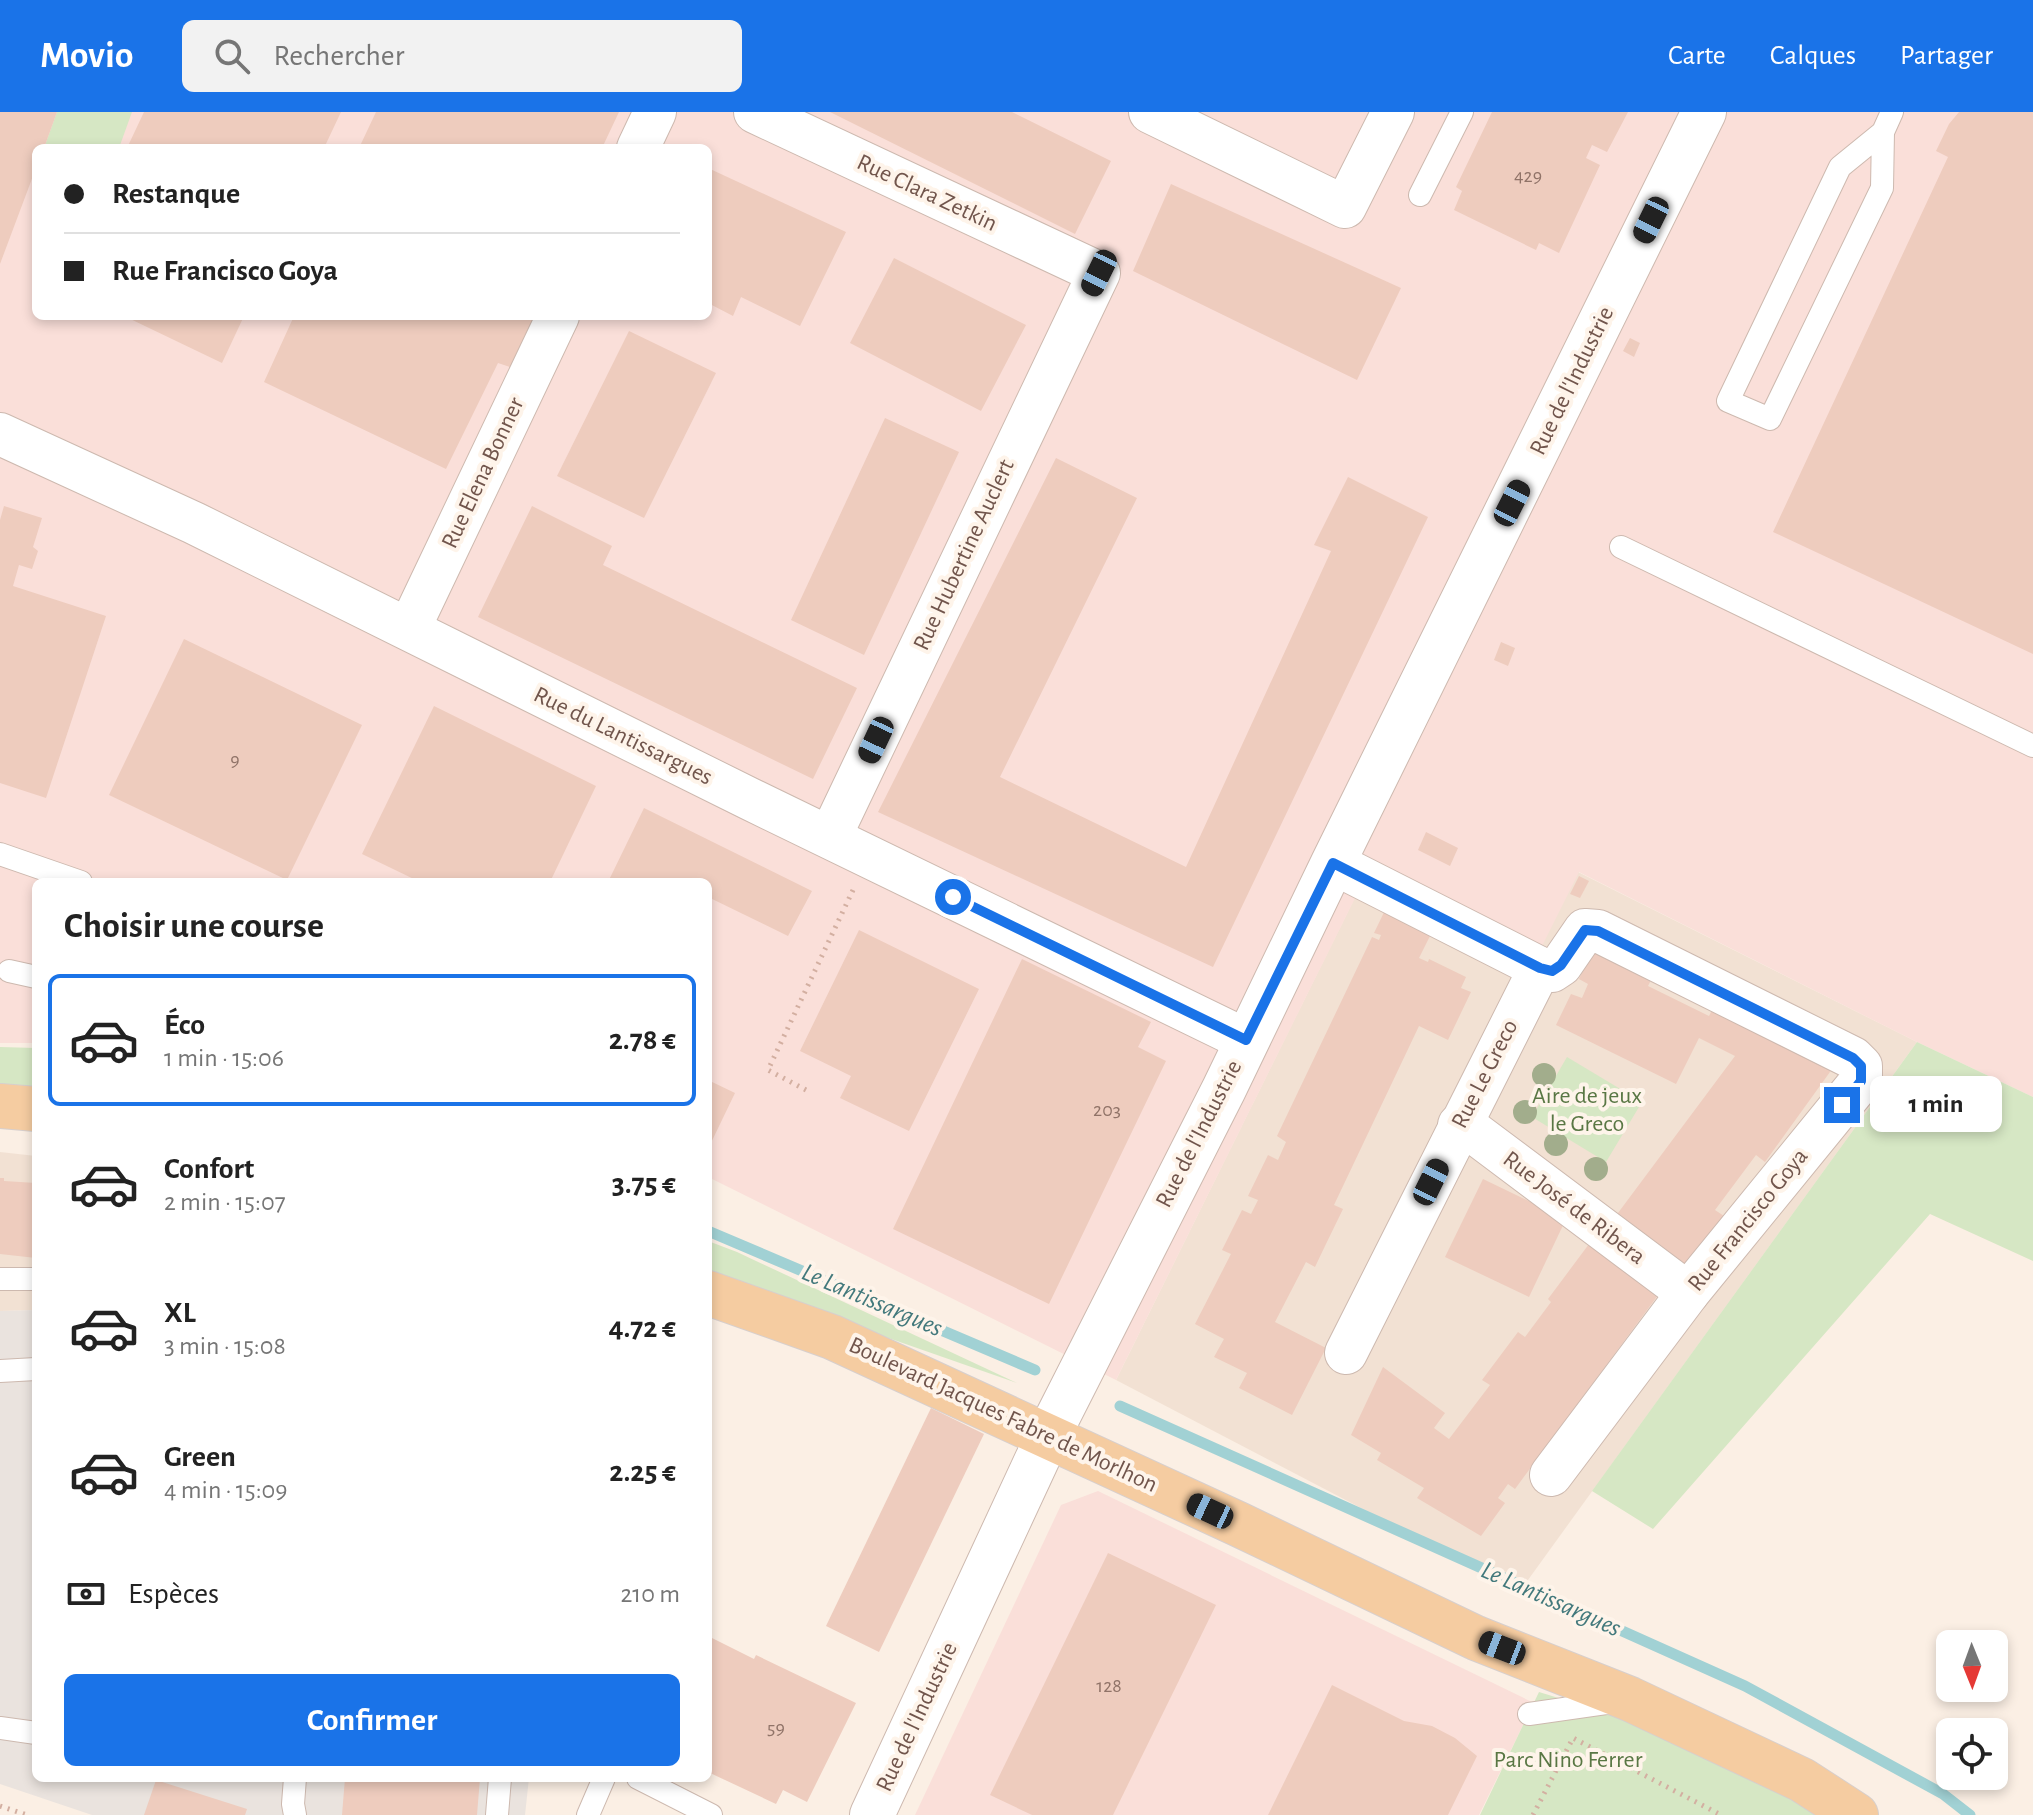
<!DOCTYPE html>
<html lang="fr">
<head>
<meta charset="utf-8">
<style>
  body { margin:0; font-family:"Alegreya Sans",sans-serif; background:#f2f2f2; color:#222; height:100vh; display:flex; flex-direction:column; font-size:30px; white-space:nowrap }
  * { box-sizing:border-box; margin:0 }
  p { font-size:26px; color:#767676 }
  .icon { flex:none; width:44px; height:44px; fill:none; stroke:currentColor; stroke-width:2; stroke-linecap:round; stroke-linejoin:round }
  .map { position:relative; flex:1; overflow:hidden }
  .panel { position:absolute; left:32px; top:766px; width:680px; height:904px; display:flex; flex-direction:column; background:#fff; border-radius:12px; box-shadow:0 4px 12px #0003 }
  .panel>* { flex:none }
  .banner { position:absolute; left:32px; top:32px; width:680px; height:176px; border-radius:12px; box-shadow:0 4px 12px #0003; display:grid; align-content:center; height:176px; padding:0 32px; background:#fff }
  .needle { width:52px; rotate:179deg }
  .controls { position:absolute; left:1936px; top:1518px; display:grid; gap:16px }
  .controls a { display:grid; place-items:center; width:72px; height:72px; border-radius:12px; background:#fff; box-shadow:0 4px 12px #0003; font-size:40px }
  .end { position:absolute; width:36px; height:36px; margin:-18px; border:10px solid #1a73e8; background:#fff; box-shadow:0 0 0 4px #fff }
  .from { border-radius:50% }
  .bubble { position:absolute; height:56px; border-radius:12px; background:#fff; box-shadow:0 4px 12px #0003; font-size:26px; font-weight:700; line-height:56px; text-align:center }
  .car { position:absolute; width:24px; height:48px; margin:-24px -12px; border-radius:10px; box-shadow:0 0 6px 2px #0007; background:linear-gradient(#222 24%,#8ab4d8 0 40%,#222 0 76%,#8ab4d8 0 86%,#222 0) }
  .banner b { display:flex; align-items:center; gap:28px; height:76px; font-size:30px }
  .banner b+b { border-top:2px solid #e0e0e0 }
  .banner i { width:20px; height:20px; background:#222 }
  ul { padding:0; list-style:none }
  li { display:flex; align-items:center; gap:24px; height:132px; margin:0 16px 12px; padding:0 16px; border:4px solid transparent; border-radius:12px }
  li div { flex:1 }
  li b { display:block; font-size:30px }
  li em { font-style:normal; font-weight:700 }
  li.selected { border-color:#1a73e8 }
  li>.icon { width:72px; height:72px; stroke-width:1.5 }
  h2 { padding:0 32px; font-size:36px; line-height:96px }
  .pay { display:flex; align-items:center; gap:20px; height:88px; padding:0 32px; font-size:30px }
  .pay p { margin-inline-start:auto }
  .action { display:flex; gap:16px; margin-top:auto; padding:16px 32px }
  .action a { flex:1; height:92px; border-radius:12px; background:#1a73e8; color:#fff; font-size:32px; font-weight:700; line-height:92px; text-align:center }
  header { display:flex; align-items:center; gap:48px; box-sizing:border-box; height:112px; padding:0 40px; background:#1a73e8; color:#fff }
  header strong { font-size:38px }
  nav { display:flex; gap:44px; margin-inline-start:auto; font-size:28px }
  .search { width:560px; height:72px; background:#f2f2f2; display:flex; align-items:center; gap:20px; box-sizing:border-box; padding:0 28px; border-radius:12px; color:#767676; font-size:30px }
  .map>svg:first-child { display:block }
  .residential { fill:#f2e1d3 }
  .commercial { fill:#fadfd9; fill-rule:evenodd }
  .industrial { fill:#eae3de }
  .green { fill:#d6e7c4 }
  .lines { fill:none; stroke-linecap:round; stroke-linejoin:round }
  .stream { stroke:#a1d1d4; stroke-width:11 }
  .building { fill:#eeccbe }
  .service-casing { stroke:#cdb9af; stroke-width:24 }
  .minor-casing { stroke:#cdb9af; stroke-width:44 }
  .tertiary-casing { stroke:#cdb9af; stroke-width:46 }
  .primary-casing { stroke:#d7cfcd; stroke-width:46 }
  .path { stroke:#d3afa1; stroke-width:5; stroke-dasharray:2 6; stroke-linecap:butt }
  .service { stroke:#fff; stroke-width:22 }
  .minor { stroke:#fff; stroke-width:42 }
  .tertiary { stroke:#fff; stroke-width:44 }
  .primary { stroke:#f5cca1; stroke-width:44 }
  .tree { fill:#a2ad8c }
  .route { stroke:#1a73e8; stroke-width:10 }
  .labels { text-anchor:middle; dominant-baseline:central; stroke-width:8; stroke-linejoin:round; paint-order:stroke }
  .number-label { font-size:20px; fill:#907368 }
  .street-label { font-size:24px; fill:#71554c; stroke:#fef4ea }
  .park-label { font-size:24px; fill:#597744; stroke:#fef4ea }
  .water-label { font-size:26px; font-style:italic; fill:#43797c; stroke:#fef4ea }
</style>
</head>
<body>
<header>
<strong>Movio</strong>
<div class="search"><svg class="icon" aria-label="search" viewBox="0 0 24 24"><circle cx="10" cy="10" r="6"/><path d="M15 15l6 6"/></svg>Rechercher</div>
<nav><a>Carte</a><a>Calques</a><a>Partager</a></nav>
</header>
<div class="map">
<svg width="2033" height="1703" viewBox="0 0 2033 1703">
  <rect width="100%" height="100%" fill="#fbefe4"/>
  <g class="residential">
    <polygon points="1372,751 1578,760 1917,930 1520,1479 1116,1268"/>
    <polygon points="0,1040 36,1044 36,1198 0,1199"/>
  </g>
  <g class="commercial">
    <path d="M0,0h2033v985l-116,-55 -338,-170 -37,74 -170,-82 -256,516 -408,-203v-295h-672v161h-36zM36,36h672v168h-672z"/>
    <polygon points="1098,1379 1534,1591 1479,1703 915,1703 1061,1393"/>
  </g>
  <polygon class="industrial" points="36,1198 36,1666 529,1666 525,1703 92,1703 0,1672 0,1199"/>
  <g class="green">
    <polygon points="57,0 132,0 119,36 44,36"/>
    <polygon points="1917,930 2033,985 2033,1149 1930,1102 1653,1417 1592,1379"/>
    <polygon points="0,935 36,936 36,976 0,974"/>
    <polygon points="1567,945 1642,990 1606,1050 1532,1005"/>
    <polygon points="708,1129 737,1140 1017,1271 708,1163"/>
    <polygon points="1539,1580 1633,1609 1824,1703 1480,1703"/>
  </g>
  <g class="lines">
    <g class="stream">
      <polyline points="708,1119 1035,1258"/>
      <polyline points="1120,1294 1745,1574 1943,1682 1970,1703"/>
    </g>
  </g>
  <g class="building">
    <polygon points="0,0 57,0 44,36 36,36 36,56 0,152"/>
    <polygon points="144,0 341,0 324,36 127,36"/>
    <polygon points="376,0 619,0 602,36 359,36"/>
    <polygon points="830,0 1012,0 1111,49 1075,122"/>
    <polygon points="1492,0 1628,0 1607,40 1592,33 1586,46 1600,53 1559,141 1539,131 1536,138 1454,98 1462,79 1456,75"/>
    <polygon points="1959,0 2033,0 2033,542 1773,420 1948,45 1936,39 1949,12"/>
    <polygon points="708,56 846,120 800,214 741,185 733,204 708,191"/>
    <polygon points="1171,72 1401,176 1357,268 1133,159"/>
    <polygon points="894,146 1026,213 981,299 850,231"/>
    <polygon points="124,204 244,204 222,251"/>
    <polygon points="294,204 535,204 510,255 498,251 446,357 264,270"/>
    <polygon points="629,219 716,261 644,406 557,364"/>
    <polygon points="1630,226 1640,231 1634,245 1623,239"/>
    <polygon points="885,306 959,340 864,543 791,508"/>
    <polygon points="1056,346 1137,386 1000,665 1186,755 1331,439 1314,433 1348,365 1428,405 1213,855 878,700"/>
    <polygon points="4,394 42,406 33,435 38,439 32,457 19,453 13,474 106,504 46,686 0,671 0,408"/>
    <polygon points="532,394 612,434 603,453 857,576 813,667 478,505"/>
    <polygon points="184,527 362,613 287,768 109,683"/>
    <polygon points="1501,530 1515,536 1508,554 1494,548"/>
    <polygon points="434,594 596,674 550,770 420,770 362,742"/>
    <polygon points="644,696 812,779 788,824 708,785 708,770 608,770"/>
    <polygon points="1426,720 1458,736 1450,754 1418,738"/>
    <polygon points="1579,764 1589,769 1580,786 1570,782"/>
    <polygon points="1389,790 1436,812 1419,846 1428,850 1429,847 1466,865 1461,876 1471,880 1448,928 1419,914 1334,1093 1343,1097 1325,1134 1315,1155 1306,1150 1275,1210 1326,1236 1292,1303 1239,1276 1247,1261 1214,1245 1224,1227 1195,1212 1231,1142 1222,1138 1242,1098 1251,1102 1258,1088 1248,1084 1268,1043 1278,1048 1286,1030 1277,1024 1372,825 1379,828 1381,823 1374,821"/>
    <polygon points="859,818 979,877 909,1019 840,986 851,964 800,939"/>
    <polygon points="1594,835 1653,864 1648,874 1709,904 1714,894 1835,953 1765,1050 1756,1043 1715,1098 1724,1104 1685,1157 1615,1105 1735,944 1699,926 1676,972 1556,913 1571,882 1582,886 1588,872 1579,867"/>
    <polygon points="1022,847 1151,910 1138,935 1166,949 1049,1192 893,1117"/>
    <polygon points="708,968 735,981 708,1037"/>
    <polygon points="0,1066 4,1066 4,1069 36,1071 36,1146 0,1142"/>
    <polygon points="1483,1067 1566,1107 1529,1185 1445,1145"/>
    <polygon points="1592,1128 1661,1179 1515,1377 1508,1372 1498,1386 1505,1391 1481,1424 1417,1386 1424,1376 1377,1348 1381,1341 1351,1323 1383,1255 1445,1301 1434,1316 1449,1327 1490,1273 1482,1268 1518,1220 1525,1225 1551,1190 1548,1187"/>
    <polygon points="931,1296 984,1322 879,1540 826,1514"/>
    <polygon points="1108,1441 1216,1493 1113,1703 1032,1703 990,1683"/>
    <polygon points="708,1524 754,1547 756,1543 856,1591 807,1690 783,1678 776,1692 708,1660"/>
    <polygon points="1332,1573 1404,1609 1432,1614 1455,1626 1477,1644 1448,1703 1268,1703"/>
    <polygon points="345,1666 480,1666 477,1703 342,1703"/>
    <polygon points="156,1668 247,1697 245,1703 144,1703"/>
  </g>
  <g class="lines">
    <defs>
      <g id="service">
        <polyline points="1883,20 1882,76 1770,307 1728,289 1840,55 1883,20 1892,0"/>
        <polyline points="1420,83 1462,0"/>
        <polyline points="1621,435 2033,634"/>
        <polyline points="0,742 81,770"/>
        <polyline points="9,859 36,865"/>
        <polyline points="0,1167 36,1167"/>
        <polyline points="0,1259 36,1257"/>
        <polyline points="1529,1602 1613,1590"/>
        <polyline points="0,1616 36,1621"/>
        <polyline points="295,1666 293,1692 295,1703"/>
        <polyline points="638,1666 711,1703"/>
        <polyline points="497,1703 500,1666"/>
        <polyline points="588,1703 604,1666"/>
      </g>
      <g id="minor">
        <polyline points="755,0 1099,161 830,725"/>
        <polyline points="1150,0 1345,95 1393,0"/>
        <polyline points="638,36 655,0"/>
        <polyline points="0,322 194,411 750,687 1246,928"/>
        <polyline points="409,517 558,204"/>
        <polyline points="1333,751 1540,856 1552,859 1561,853 1585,818 1598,819 1853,946 1861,954 1861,969 1688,1181 1551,1363"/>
        <polyline points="1459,1013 1472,1019 1688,1181"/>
        <polyline points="1346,1241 1540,856"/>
      </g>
      <polyline id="tertiary" points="872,1703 1048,1324 1224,977 1333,751 1704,0"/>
      <g id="primary">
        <polyline points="0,994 36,997"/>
        <polyline points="708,1181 832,1225 1238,1412 1476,1526 1630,1587 1802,1668 1856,1703"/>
      </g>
    </defs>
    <use href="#service" class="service-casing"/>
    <use href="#minor" class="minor-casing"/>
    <use href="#tertiary" class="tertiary-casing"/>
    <use href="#primary" class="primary-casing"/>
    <g class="path">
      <polyline points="806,978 768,958 853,778"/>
      <polyline points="0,1694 27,1703"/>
      <polyline points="1533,1703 1573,1626 1721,1703"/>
    </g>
    <use href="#service" class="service"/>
    <use href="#minor" class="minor"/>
    <use href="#tertiary" class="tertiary"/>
    <use href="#primary" class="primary"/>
  </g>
  <g class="tree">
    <circle cx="1544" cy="963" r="12"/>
    <circle cx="1525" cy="1000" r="12"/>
    <circle cx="1556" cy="1032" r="12"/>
    <circle cx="1596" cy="1057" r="12"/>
  </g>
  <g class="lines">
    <polyline class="route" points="953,785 1246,928 1333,751 1540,856 1552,859 1561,853 1585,818 1598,819 1853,946 1861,954 1861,969 1842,993"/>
  </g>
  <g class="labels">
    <g class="number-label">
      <text x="1528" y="64">429</text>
      <text x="235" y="648">9</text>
      <text x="1107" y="998">203</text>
      <text x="1109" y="1574">128</text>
      <text x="776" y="1616">59</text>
    </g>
    <g class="street-label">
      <text transform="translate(927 81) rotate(25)">Rue Clara Zetkin</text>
      <text transform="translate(1572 269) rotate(-64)">Rue de l'Industrie</text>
      <text transform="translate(483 361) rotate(-65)">Rue Elena Bonner</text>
      <text transform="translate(964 443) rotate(-65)">Rue Hubertine Auclert</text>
      <text transform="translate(623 624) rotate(26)">Rue du Lantissargues</text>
      <text transform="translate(1485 962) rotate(-63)">Rue Le Greco</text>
      <text transform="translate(1199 1022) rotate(-63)">Rue de l'Industrie</text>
      <text transform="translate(1574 1096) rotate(37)">Rue José de Ribera</text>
      <text transform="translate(1748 1108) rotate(-51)">Rue Francisco Goya</text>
      <text transform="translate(1003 1303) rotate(25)">Boulevard Jacques Fabre de Morlhon</text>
      <text transform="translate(917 1605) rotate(-65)">Rue de l'Industrie</text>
    </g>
    <g class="park-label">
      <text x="1587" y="984">Aire de jeux<tspan x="1587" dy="28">le Greco</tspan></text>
      <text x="1568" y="1648">Parc Nino Ferrer</text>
    </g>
    <g class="water-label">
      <text transform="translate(872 1188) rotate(23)">Le Lantissargues</text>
      <text transform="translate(1551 1487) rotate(24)">Le Lantissargues</text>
    </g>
  </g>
</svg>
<div class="controls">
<a><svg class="needle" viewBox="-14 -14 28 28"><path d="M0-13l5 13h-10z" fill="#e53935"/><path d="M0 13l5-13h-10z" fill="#767676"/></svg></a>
<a><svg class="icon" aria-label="locate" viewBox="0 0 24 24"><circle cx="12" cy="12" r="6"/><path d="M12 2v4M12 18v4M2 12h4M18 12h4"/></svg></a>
</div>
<i class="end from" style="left:953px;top:785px"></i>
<i class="end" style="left:1842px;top:993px"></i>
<div class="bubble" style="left:1870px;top:964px;width:132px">1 min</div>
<i class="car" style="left:1651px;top:108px;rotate:206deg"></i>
<i class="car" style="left:1099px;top:161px;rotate:206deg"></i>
<i class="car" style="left:1512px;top:391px;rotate:27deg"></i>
<i class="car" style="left:876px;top:628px;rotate:205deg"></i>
<i class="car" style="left:1431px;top:1070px;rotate:26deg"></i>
<i class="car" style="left:1210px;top:1399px;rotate:295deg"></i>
<i class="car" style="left:1502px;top:1536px;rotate:291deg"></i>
<div class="banner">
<b><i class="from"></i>Restanque</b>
<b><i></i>Rue Francisco Goya</b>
</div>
<section class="panel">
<h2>Choisir une course</h2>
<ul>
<li class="selected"><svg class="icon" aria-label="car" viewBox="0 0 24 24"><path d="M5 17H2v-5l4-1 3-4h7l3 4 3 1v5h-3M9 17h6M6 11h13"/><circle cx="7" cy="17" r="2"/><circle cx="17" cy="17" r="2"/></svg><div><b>Éco</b><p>1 min · 15:06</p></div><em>2.78 €</em></li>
<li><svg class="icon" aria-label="car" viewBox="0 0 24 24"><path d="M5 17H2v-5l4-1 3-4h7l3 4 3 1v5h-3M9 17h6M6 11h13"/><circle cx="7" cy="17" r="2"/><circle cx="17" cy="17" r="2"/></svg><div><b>Confort</b><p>2 min · 15:07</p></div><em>3.75 €</em></li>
<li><svg class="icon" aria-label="car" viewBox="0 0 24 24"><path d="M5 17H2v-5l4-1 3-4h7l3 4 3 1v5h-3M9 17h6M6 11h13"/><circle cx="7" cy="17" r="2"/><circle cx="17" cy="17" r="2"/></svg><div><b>XL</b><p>3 min · 15:08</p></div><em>4.72 €</em></li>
<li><svg class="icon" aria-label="car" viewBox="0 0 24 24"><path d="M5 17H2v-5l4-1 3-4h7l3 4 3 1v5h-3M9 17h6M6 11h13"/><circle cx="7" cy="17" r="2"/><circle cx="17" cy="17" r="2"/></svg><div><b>Green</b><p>4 min · 15:09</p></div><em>2.25 €</em></li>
</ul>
<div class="pay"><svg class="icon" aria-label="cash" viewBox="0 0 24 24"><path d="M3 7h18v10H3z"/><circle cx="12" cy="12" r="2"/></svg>Espèces<p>210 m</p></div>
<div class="action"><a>Confirmer</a></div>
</section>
</div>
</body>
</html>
